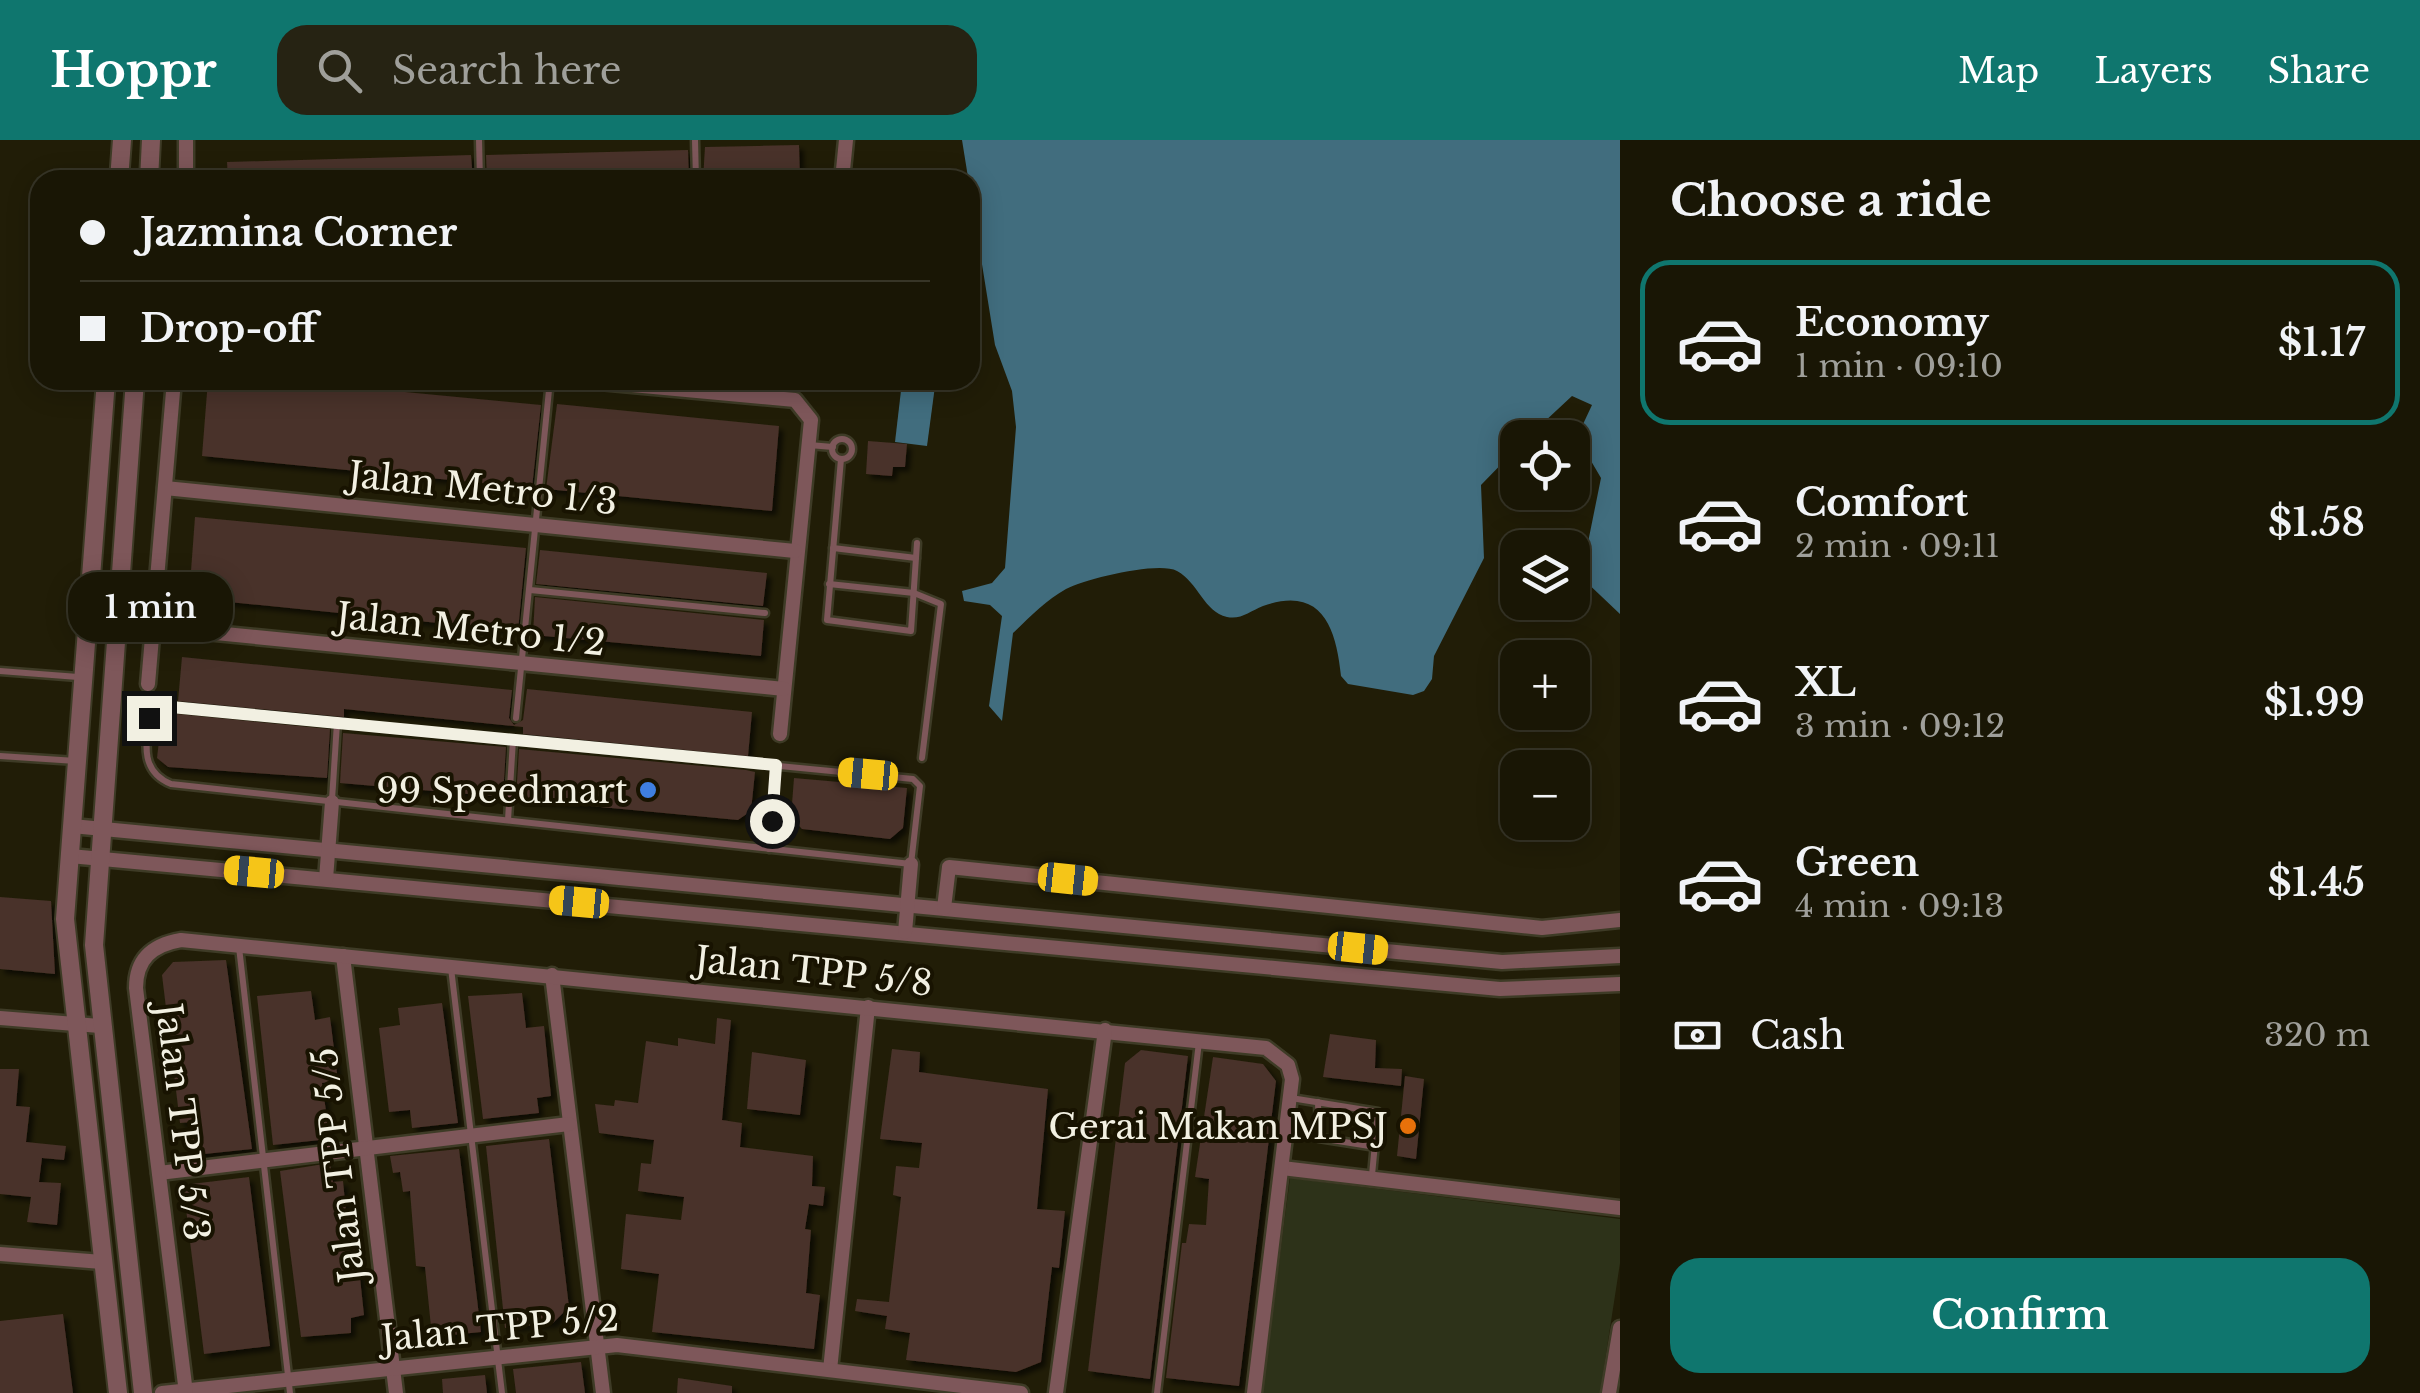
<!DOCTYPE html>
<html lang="en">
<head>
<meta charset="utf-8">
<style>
  body { margin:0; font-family:"Libre Baskerville",serif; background:#262313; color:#f1f3f6; height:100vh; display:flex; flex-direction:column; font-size:38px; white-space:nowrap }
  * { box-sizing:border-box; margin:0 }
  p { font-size:32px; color:#9f9f9a }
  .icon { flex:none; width:55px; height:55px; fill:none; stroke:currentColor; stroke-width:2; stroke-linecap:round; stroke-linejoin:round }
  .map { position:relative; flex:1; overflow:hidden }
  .sheet { display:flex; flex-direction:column; background:#191605; width:800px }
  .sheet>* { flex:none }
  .top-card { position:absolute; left:30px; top:30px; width:950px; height:220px; border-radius:30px; box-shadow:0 5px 25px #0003,0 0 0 2px #373527; display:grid; align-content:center; height:220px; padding:0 50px; background:#191605 }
  .fabs { position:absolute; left:1500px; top:280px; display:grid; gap:20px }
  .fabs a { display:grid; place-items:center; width:90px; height:90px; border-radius:20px; background:#191605; box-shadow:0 5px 25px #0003,0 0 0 2px #373527; font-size:50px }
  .end { position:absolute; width:45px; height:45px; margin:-22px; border:12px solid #f2f0e2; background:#111; box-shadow:0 0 0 5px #111 }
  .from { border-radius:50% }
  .bubble { position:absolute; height:70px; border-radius:30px; background:#191605; box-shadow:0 5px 25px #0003,0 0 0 2px #373527; font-size:32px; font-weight:600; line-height:70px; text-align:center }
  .car { position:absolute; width:30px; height:60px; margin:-30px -15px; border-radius:12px; box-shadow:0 0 8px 2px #0007; background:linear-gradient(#f5c518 24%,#345 0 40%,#f5c518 0 76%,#345 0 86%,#f5c518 0) }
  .top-card b { display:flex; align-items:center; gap:35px; height:95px; font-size:38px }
  .top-card b+b { border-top:2px solid #373527 }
  .top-card i { width:25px; height:25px; background:#f1f3f6 }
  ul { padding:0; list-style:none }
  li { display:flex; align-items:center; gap:30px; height:165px; margin:0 20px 15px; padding:0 30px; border:5px solid transparent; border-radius:30px }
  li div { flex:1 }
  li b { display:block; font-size:38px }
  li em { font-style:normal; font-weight:600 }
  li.selected { border-color:#0f766e }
  li>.icon { width:90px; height:90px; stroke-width:1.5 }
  h2 { padding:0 50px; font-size:45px; line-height:120px }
  .pay { display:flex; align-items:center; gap:25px; height:110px; padding:0 50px; font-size:38px }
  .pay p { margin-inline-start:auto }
  .action { display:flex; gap:20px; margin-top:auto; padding:20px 50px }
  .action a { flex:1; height:115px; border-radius:30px; background:#0f766e; color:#fff; font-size:40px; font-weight:600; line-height:115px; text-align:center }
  header { display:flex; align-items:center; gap:60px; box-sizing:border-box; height:140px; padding:0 50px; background:#0f766e; color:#fff }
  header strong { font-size:48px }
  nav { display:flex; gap:55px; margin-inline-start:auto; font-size:35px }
  .search { width:700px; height:90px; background:#262313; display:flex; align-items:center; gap:25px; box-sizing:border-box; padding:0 35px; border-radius:30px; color:#9f9f9a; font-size:38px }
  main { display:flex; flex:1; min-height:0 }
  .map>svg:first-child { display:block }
  .green { fill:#2d3219 }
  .water { fill:#416d7e }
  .building { fill:#483229; filter:url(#shadow) }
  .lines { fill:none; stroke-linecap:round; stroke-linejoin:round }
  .service-casing { stroke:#3e3b26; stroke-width:11 }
  .minor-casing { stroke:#3e3b26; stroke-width:19 }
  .tertiary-casing { stroke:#3e3b26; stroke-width:22 }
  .service { stroke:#7e575a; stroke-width:6 }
  .minor { stroke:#7e575a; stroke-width:14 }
  .tertiary { stroke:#7e575a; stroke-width:18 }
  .route { stroke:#f2f0e2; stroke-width:12 }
  .shop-dot { fill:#3f7fe0; stroke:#181301; stroke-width:4 }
  .food-dot { fill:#e8710a; stroke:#181301; stroke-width:4 }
  .labels { text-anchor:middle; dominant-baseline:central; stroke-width:8; stroke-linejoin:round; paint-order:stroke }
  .street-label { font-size:35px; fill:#f2f0e2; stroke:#181301 }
  .poi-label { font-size:35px; fill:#f2f0e2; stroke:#181301; text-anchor:end }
</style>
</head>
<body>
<header>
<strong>Hoppr</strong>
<div class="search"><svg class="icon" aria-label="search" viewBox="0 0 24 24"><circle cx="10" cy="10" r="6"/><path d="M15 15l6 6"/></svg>Search here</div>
<nav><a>Map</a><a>Layers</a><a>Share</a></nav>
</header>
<main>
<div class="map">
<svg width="1620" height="1253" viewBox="0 0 1620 1253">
  <defs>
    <filter id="shadow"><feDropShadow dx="4.5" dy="4.5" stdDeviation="2.5" flood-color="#0009"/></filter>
  </defs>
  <rect width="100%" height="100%" fill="#211d07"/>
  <polygon class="green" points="1290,1038 1620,1079 1620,1123 1600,1253 1262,1253"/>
  <g class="water">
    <path d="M962,0h658v474l-39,-37 20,-99 -24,-41 15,-32 -20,-9 -44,41 -10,1 -1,10 -36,37 3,73 -50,98 -2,23 -8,12 -11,4 -65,-11 -7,-8c-5,-47 -18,-91 -78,-70 -13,5 -22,14 -36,11 -23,-5 -29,-35 -50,-46 -19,-10 -91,8 -111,18 -20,11 -37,29 -53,44l-11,88 -13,-15 13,-90 -12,-11 -26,-4 -2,-10 30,-8 13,-15 11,-141 -4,-36 -17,-46z"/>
    <polygon points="902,242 935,246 927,306 895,302"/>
  </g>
  <g class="building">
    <polygon points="799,5 800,40 703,40 705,7"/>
    <polygon points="688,10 689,40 487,40 486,15"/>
    <polygon points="471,15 473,40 228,40 227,22"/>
    <polygon points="208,240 279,240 541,265 532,348 202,316"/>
    <polygon points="557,264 779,286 772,371 546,349"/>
    <polygon points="868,301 907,304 905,327 893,327 892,336 866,334"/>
    <polygon points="195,377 526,408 518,491 189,458"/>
    <polygon points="540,410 767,433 763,466 536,444"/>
    <polygon points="535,457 764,480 761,516 533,495"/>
    <polygon points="182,517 512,550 509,578 514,585 523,580 527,549 752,572 748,616 523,594 523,587 344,569 344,577 178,561"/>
    <polygon points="177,574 330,589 327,638 168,627 157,618 162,575"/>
    <polygon points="343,593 506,607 503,657 340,643"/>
    <polygon points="519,609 746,630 755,632 751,671 738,680 516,659"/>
    <polygon points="794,638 907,648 903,688 890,699 802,689 791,677"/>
    <polygon points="0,757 51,761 55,834 0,829"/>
    <polygon points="226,820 252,1009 195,1015 192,982 180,983 162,835 173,822"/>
    <polygon points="311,851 315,880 330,877 338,941 322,943 330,999 273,1005 257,856"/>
    <polygon points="522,853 526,888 544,886 551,956 537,958 539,973 483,979 468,856"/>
    <polygon points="442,863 458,983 412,988 410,970 389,972 379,888 400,885 398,868"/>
    <polygon points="717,878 731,880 722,980 742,983 740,1007 813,1016 812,1046 825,1047 823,1066 809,1064 805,1089 811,1090 806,1153 820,1155 814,1209 652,1192 659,1134 621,1129 626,1074 681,1080 684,1057 638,1051 641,1023 651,1024 654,1000 599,993 595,964 614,966 615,960 638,963 646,901 678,906 678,898 715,904"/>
    <polygon points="1330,894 1376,900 1375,928 1402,929 1401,946 1323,937"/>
    <polygon points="892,909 920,912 919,932 1048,949 1037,1069 1065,1071 1059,1128 1052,1127 1041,1222 1016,1232 906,1220 910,1193 885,1189 887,1176 855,1171 857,1159 889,1162 901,1057 893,1055 896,1026 919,1028 922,1003 880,999"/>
    <polygon points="1141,910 1188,916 1150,1239 1088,1231 1125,923"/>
    <polygon points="752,912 806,920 800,975 747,969"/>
    <polygon points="1213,917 1263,924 1276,941 1239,1246 1166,1238 1182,1103 1186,1103 1189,1084 1206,1085 1209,1039 1195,1037"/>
    <polygon points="0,929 19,929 16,966 30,967 26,1002 66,1006 64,1020 42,1018 39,1042 61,1043 57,1085 27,1082 31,1057 0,1054"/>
    <polygon points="1405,936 1424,939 1416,1019 1397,1016"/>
    <polygon points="549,999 569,1167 553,1183 505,1188 486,1006"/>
    <polygon points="459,1009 481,1192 432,1197 425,1127 416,1126 410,1051 403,1052 400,1032 393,1033 390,1016"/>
    <polygon points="330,1023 333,1042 343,1041 346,1072 353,1072 364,1175 351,1178 351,1193 301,1197 280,1031"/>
    <polygon points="249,1037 270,1206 204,1214 183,1045"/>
    <polygon points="63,1174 73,1253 0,1253 0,1181"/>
    <polygon points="581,1222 585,1253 516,1253 513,1229"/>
    <polygon points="485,1235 487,1253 443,1253 442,1239"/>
    <polygon points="678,1238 732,1246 732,1253 677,1253"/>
  </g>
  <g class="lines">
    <defs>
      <g id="service">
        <polyline points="479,0 480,40"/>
        <polyline points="695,0 696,40"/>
        <circle cx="842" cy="309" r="10"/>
        <polyline points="809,305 833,307"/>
        <polyline points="841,319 827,480 911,491 917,403"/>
        <polyline points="833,408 916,418"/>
        <polyline points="829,444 914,453 941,464 922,618"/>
        <polyline points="530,450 765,473"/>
        <polyline points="0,531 78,537"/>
        <path d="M161,566l752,73 7,7 -9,78 -740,-80c-32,-13 -25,-42 -21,-73z"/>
        <polyline points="516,578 550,240"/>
        <polyline points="0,616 76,621"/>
        <polyline points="332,660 337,583"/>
        <polyline points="508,680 513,600"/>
        <polyline points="769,709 776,625"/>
        <polyline points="239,807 290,1253"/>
        <polyline points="451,828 502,1253"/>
        <polyline points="1291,958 1378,972 1372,1035"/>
        <polyline points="1318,962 1319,998 1376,1007"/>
        <polyline points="1157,1253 1199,902"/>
      </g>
      <g id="minor">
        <polyline points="186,40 186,0"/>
        <polyline points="842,40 846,0"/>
        <polyline points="578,240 795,260 811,280 780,594"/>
        <polyline points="165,348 795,411"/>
        <polyline points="154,487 784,549"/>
        <polyline points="148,544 174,240"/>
        <polyline points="72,686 1502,822 1620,816"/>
        <polyline points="70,716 1500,849 1620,844"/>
        <polyline points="326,739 332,662"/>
        <polyline points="944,768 949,727 1542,788 1620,780"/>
        <polyline points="905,792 911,724"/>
        <polyline points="343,816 396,1253"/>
        <polyline points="552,835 603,1253"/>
        <polyline points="0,878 100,886"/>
        <polyline points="1282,1028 1620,1068"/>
        <polyline points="159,1033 569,984"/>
        <polyline points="0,1114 102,1122"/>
        <polyline points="830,1230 868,867"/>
        <polyline points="162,1253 617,1205 1021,1253"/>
        <path d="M186,1253l-50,-405c0,-29 16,-43 45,-48l1085,108 22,17 4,14 -38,314"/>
        <polyline points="1056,1253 1105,890"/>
        <polyline points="1609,1253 1620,1188"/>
      </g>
      <g id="tertiary">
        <polyline points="119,40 122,0"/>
        <polyline points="149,40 151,0"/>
        <polyline points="106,240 65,779 118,1253"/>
        <polyline points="135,240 94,805 143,1253"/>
      </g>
    </defs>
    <use href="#service" class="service-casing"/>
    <use href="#minor" class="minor-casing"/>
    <use href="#tertiary" class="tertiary-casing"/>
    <use href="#service" class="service"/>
    <use href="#minor" class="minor"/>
    <use href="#tertiary" class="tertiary"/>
  </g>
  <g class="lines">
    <polyline class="route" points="149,578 150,571 161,566 776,625 772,681"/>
  </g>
  <circle class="shop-dot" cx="648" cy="650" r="10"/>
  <circle class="food-dot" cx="1408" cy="986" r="10"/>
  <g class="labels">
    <g class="street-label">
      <text transform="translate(483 348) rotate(6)">Jalan Metro 1/3</text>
      <text transform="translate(471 489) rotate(6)">Jalan Metro 1/2</text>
      <text transform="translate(814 831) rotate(6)">Jalan TPP 5/8</text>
      <text transform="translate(183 982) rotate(83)">Jalan TPP 5/3</text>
      <text transform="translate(338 1025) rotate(-97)">Jalan TPP 5/5</text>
      <text transform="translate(500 1188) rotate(-5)">Jalan TPP 5/2</text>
    </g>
    <g class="poi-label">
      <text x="628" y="650">99 Speedmart</text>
      <text x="1388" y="986">Gerai Makan MPSJ</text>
    </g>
  </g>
</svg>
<div class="fabs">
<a><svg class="icon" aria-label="locate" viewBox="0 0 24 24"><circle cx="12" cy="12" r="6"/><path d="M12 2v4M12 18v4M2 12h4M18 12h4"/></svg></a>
<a><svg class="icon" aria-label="layers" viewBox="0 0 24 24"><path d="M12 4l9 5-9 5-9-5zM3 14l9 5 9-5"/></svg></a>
<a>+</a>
<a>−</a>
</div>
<i class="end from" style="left:772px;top:681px"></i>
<i class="end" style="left:149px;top:578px"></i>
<div class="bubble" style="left:68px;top:432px;width:165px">1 min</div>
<i class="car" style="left:868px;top:634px;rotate:275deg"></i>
<i class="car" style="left:254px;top:732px;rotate:275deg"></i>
<i class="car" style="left:1068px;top:739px;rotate:96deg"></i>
<i class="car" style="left:579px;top:762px;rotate:275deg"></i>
<i class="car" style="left:1358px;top:808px;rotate:96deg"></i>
<div class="top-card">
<b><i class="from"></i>Jazmina Corner</b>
<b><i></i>Drop-off</b>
</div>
</div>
<section class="sheet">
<h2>Choose a ride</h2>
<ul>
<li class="selected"><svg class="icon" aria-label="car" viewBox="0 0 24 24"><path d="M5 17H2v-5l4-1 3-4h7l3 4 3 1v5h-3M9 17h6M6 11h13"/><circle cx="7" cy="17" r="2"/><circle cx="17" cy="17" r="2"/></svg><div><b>Economy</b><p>1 min · 09:10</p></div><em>$1.17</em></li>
<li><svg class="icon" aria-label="car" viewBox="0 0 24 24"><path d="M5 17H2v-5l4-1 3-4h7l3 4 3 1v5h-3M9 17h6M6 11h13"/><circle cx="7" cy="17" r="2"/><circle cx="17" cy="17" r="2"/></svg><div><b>Comfort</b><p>2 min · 09:11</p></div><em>$1.58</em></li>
<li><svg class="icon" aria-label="car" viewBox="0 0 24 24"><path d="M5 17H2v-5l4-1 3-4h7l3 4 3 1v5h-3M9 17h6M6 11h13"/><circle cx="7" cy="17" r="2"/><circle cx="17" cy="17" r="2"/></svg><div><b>XL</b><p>3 min · 09:12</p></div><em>$1.99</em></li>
<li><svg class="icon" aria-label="car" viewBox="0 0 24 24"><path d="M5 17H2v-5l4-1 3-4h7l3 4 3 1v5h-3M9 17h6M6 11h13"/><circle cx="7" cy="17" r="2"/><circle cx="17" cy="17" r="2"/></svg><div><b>Green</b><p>4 min · 09:13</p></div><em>$1.45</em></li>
</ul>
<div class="pay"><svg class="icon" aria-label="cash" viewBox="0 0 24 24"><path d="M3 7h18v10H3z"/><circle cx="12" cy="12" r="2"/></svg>Cash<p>320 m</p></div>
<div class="action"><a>Confirm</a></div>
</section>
</main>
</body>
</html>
